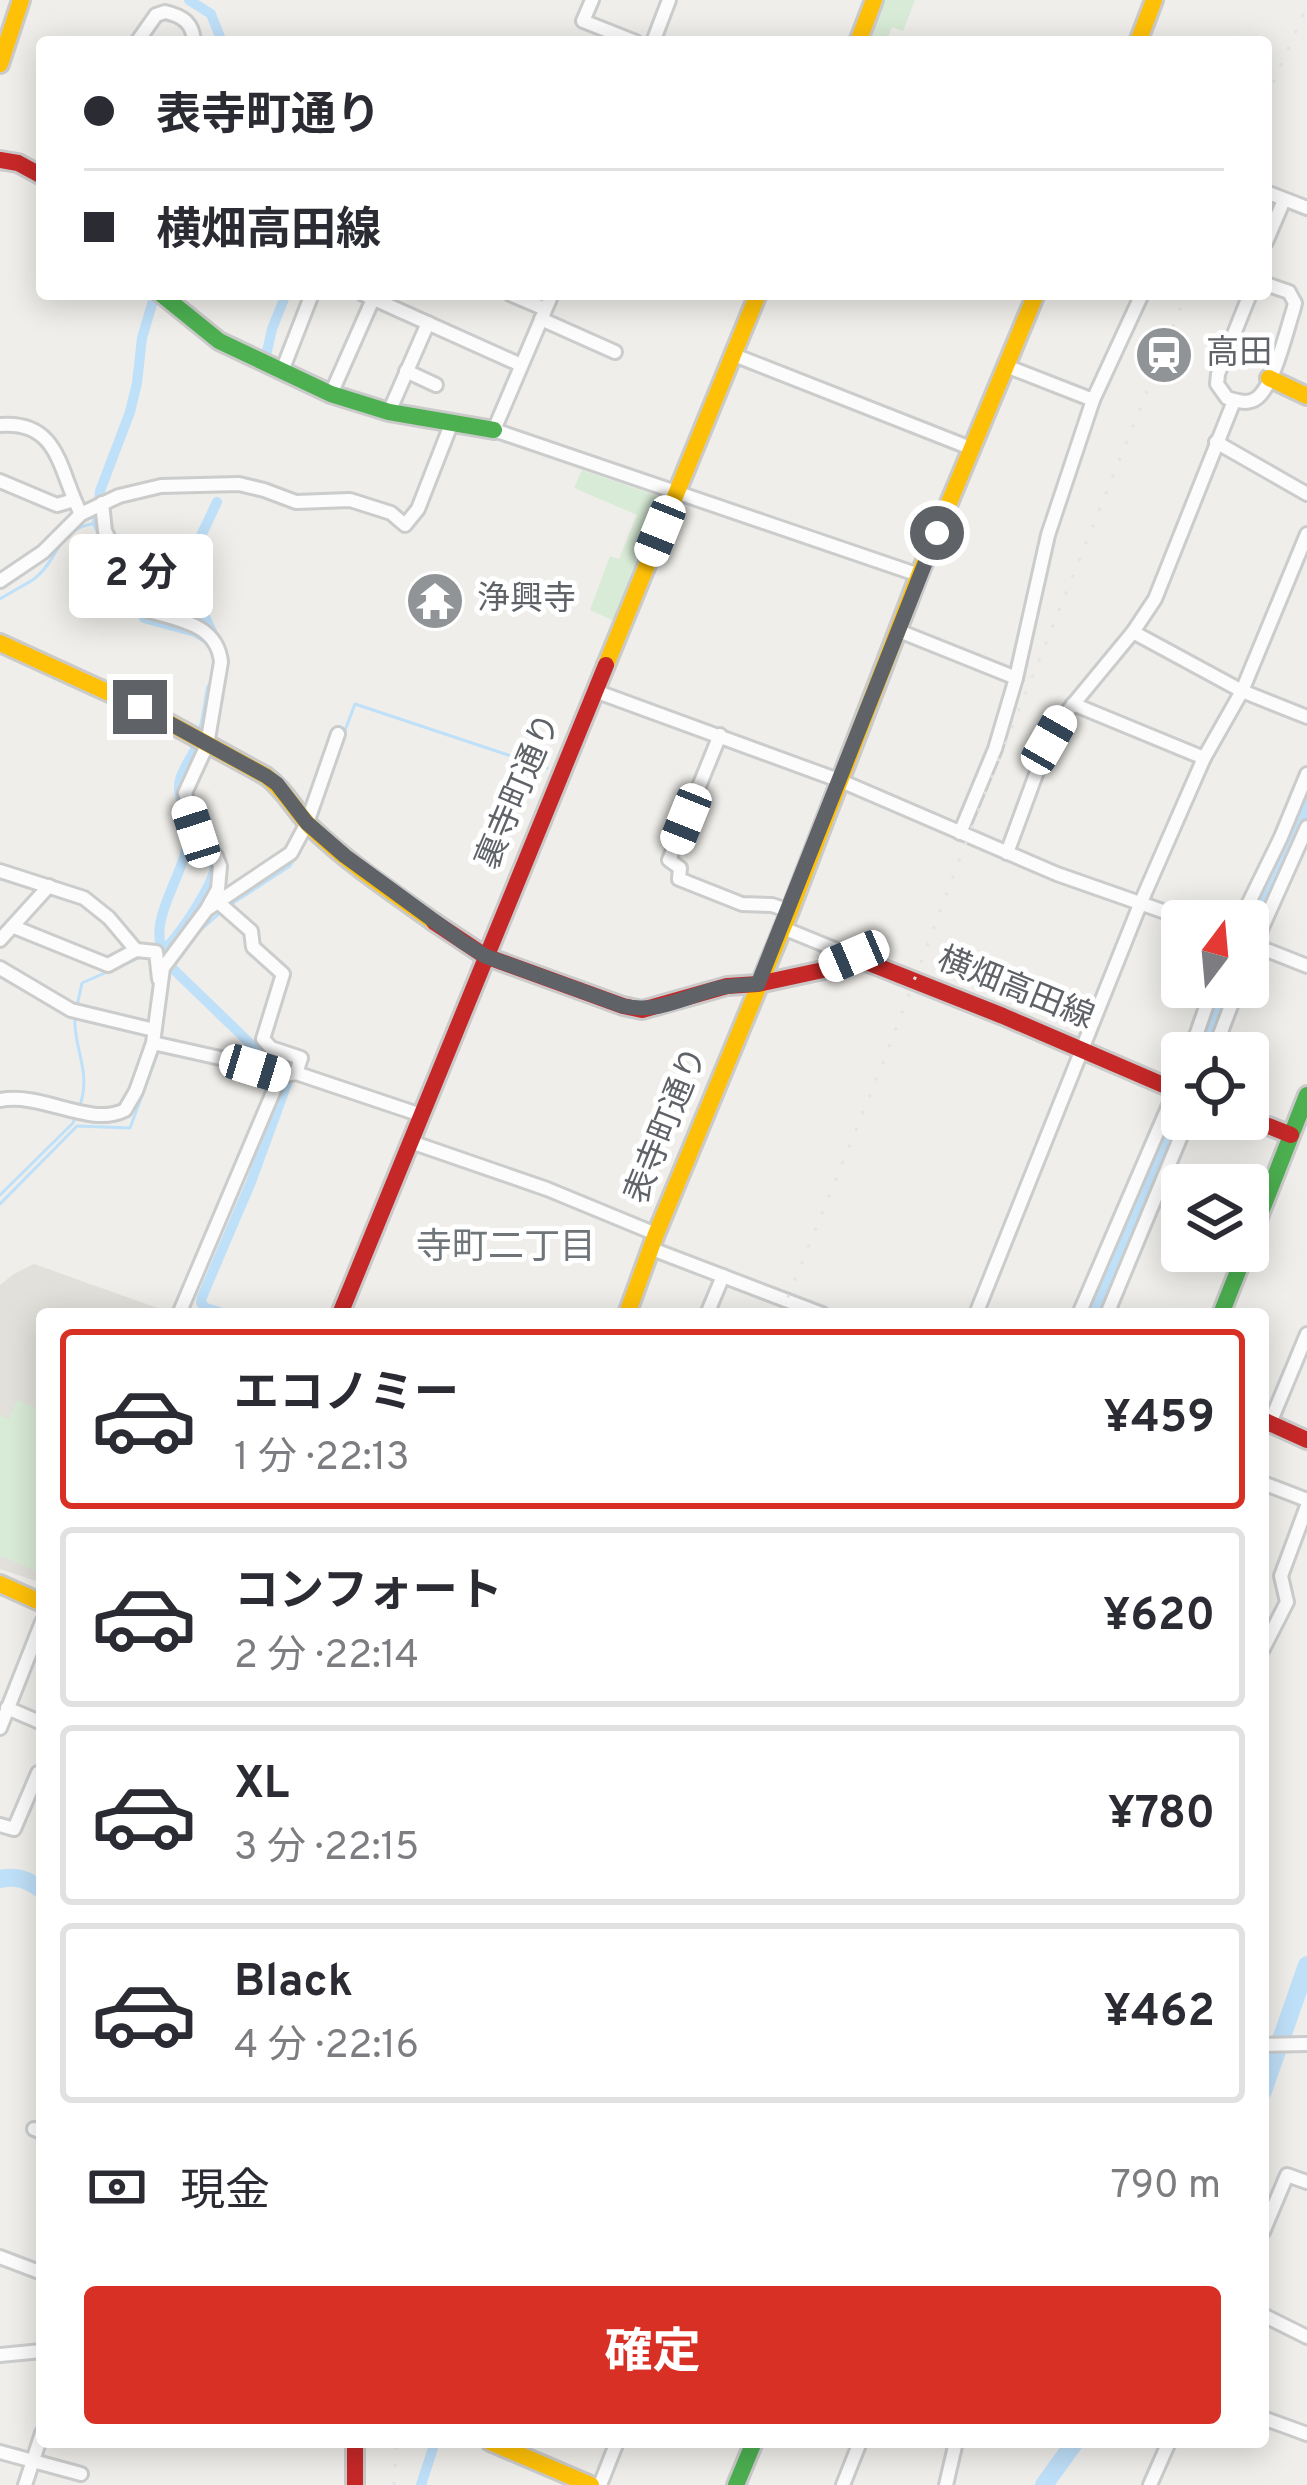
<!DOCTYPE html>
<html lang="ja">
<head>
<meta charset="utf-8">
<style>
  body { margin:0; font-family:Overpass,"Noto Sans JP",sans-serif; background:#f2f2f3; color:#2b2b33; height:100vh; display:flex; flex-direction:column; font-size:45px; white-space:nowrap }
  * { box-sizing:border-box; margin:0 }
  p { font-size:39px; color:#7c7c81 }
  .icon { flex:none; width:66px; height:66px; fill:none; stroke:currentColor; stroke-width:2; stroke-linecap:round; stroke-linejoin:round }
  .map { position:relative; flex:1; overflow:hidden }
  .sheet { position:absolute; left:36px; top:1308px; width:1233px; height:1140px; display:flex; flex-direction:column; background:#fff; border-radius:12px; box-shadow:0 6px 30px #0003 }
  .sheet>* { flex:none }
  .banner { position:absolute; left:36px; top:36px; width:1236px; height:264px; border-radius:12px; box-shadow:0 6px 30px #0003; display:grid; align-content:center; height:264px; padding:0 48px; background:#fff }
  .needle { width:78px; rotate:16deg }
  .fabs { position:absolute; left:1161px; top:900px; display:grid; gap:24px }
  .fabs a { display:grid; place-items:center; width:108px; height:108px; border-radius:12px; background:#fff; box-shadow:0 6px 30px #0003; font-size:60px }
  .end { position:absolute; width:54px; height:54px; margin:-27px; border:15px solid #5f6368; background:#fff; box-shadow:0 0 0 6px #fff }
  .from { border-radius:50% }
  .bubble { position:absolute; height:84px; border-radius:12px; background:#fff; box-shadow:0 6px 30px #0003; font-size:39px; font-weight:700; line-height:84px; text-align:center }
  .car { position:absolute; width:36px; height:72px; margin:-36px -18px; border-radius:15px; box-shadow:0 0 9px 3px #0007; background:linear-gradient(#fff 24%,#345 0 40%,#fff 0 76%,#345 0 86%,#fff 0) }
  .banner b { display:flex; align-items:center; gap:42px; height:114px; font-size:45px }
  .banner b+b { border-top:3px solid #e1e1e2 }
  .banner i { width:30px; height:30px; background:#2b2b33 }
  ul { padding:21px 0 0; list-style:none }
  li { display:flex; align-items:center; gap:36px; height:180px; margin:0 24px 18px; padding:0 24px; border:6px solid #e1e1e2; border-radius:12px }
  li div { flex:1 }
  li b { display:block; font-size:45px }
  li em { font-style:normal; font-weight:700 }
  li.active { border-color:#d93025 }
  li>.icon { width:108px; height:108px; stroke-width:1.5 }
  .pay { display:flex; align-items:center; gap:30px; height:132px; padding:0 48px; font-size:45px }
  .pay p { margin-inline-start:auto }
  .button { display:flex; gap:24px; margin-top:auto; padding:24px 48px }
  .button a { flex:1; height:138px; border-radius:12px; background:#d93025; color:#fff; font-size:48px; font-weight:700; line-height:138px; text-align:center }
  .map>svg:first-child { display:block }
  .education { fill:#e2e0da }
  .green { fill:#d8ebd6 }
  .lines { fill:none; stroke-linecap:round; stroke-linejoin:round }
  .stream { stroke:#bfe0f9; stroke-width:3 }
  .canal { stroke:#bfe0f9; stroke-width:10 }
  .river { stroke:#bfe0f9; stroke-width:18 }
  .street-casing { stroke:#cbcccc; stroke-width:18 }
  .fast-casing { stroke:#cacacb; stroke-width:22 }
  .slow-casing { stroke:#cacacb; stroke-width:22 }
  .jam-casing { stroke:#cacacb; stroke-width:22 }
  .street { stroke:#fdfcfc; stroke-width:12 }
  .fast { stroke:#4caf50; stroke-width:16 }
  .slow { stroke:#ffc107; stroke-width:16 }
  .jam { stroke:#c62828; stroke-width:16 }
  .rail { stroke:#e4e4e4; stroke-width:3; stroke-dasharray:3 15; stroke-linecap:butt }
  .route { stroke:#5f6368; stroke-width:15 }
  .labels { text-anchor:middle; dominant-baseline:central; stroke-width:10; stroke-linejoin:round; paint-order:stroke }
  .poi-label { font-size:33px; fill:#5f6368; stroke:#fff; text-anchor:start }
  .street-label { font-size:33px; fill:#5f6368; stroke:#fff }
  .neighbourhood-label { font-size:36px; fill:#70757a; stroke:#fff }
</style>
</head>
<body>
<div class="map">
<svg width="1307" height="2485" viewBox="0 0 1307 2485">
  <rect width="100%" height="100%" fill="#efeeea"/>
  <polygon class="education" points="34,1264 166,1311 165,1314 42,1314 42,1583 0,1569 0,1285 14,1274"/>
  <g class="green">
    <polygon points="883,0 915,0 903,31 892,27 886,42 868,42"/>
    <polygon points="582,470 666,499 618,623 590,610 610,556 619,559 637,515 574,488"/>
    <polygon points="17,1400 42,1411 42,1573 0,1556 0,1416 9,1419"/>
  </g>
  <g class="lines">
    <g class="stream">
      <path d="M0,599c11,-7 23,-13 34,-20 26,-20 22,-51 63,-56"/>
      <polyline points="344,733 355,704 547,768"/>
      <polyline points="230,905 290,866 298,854"/>
      <polyline points="172,965 198,932 222,911"/>
      <polyline points="77,1006 82,983 141,957"/>
      <path d="M75,1015c-3,30 17,56 5,90"/>
      <polyline points="0,1195 73,1123 76,1114"/>
      <polyline points="0,1204 77,1126 130,1128 160,1047"/>
    </g>
    <g class="canal">
      <polyline points="189,0 211,14 222,42"/>
      <polyline points="265,360 272,329 286,294"/>
      <polyline points="103,536 97,523 100,491 130,412 137,383 142,338 155,294"/>
      <polyline points="121,574 144,618 195,632 205,638"/>
      <polyline points="215,638 198,602 199,579 194,559 199,540 217,502"/>
      <path d="M211,688c-3,16 -5,32 -9,47 -5,15 -23,37 -23,51 -1,16 12,34 9,55 -6,42 -47,83 -19,124l90,87 33,12 -3,14 -38,104 -49,115 -1,6 5,5 20,6"/>
      <path d="M167,947c14,-15 46,-61 48,-81l-19,-22"/>
      <polyline points="421,2485 435,2442"/>
    </g>
    <g class="river">
      <polyline points="1248,930 1307,807"/>
      <polyline points="1201,1053 1226,987"/>
      <polyline points="1093,1314 1182,1103"/>
      <path d="M0,1879c17,-4 28,1 42,11"/>
      <polyline points="1263,2091 1307,1965"/>
      <polyline points="1044,2485 1075,2442"/>
    </g>
    <defs>
      <g id="street">
        <polyline points="592,0 583,21 636,42"/>
        <path d="M137,42l19,-27 9,-3c18,4 28,11 29,30"/>
        <polyline points="653,42 669,0"/>
        <polyline points="1266,192 1307,208"/>
        <polyline points="1266,242 1284,200"/>
        <polyline points="363,294 521,365"/>
        <polyline points="510,294 545,309"/>
        <polyline points="552,294 494,430 919,575"/>
        <path d="M1250,294l-32,80 -1,10 10,14c10,3 21,7 30,0 17,-13 29,-66 36,-87l2,-8 -6,-11 -23,-8"/>
        <polyline points="541,319 615,352"/>
        <polyline points="734,355 973,449"/>
        <polyline points="1006,366 1093,400"/>
        <polyline points="282,371 312,294"/>
        <polyline points="406,371 436,385"/>
        <polyline points="331,394 373,299"/>
        <polyline points="389,412 428,323"/>
        <path d="M0,425c60,-5 59,47 81,89"/>
        <polyline points="1216,442 1307,494"/>
        <polyline points="0,481 57,505 74,500"/>
        <polyline points="0,581 43,552 81,514 119,496 161,486 239,484 264,490 296,502 350,500 391,513 405,525 418,509 452,422"/>
        <polyline points="899,631 1016,678"/>
        <polyline points="1133,632 1242,691 1307,717"/>
        <polyline points="595,691 841,781 1057,874 1191,921"/>
        <polyline points="1073,704 1204,758"/>
        <polyline points="720,735 669,860 680,868 679,879 742,904 772,905 790,911"/>
        <polyline points="960,833 995,749 1016,678 1048,535 1093,400 1142,294"/>
        <polyline points="1007,853 1049,739 1062,718 1133,632 1155,599 1234,401"/>
        <polyline points="0,871 84,898 109,918 136,950 108,965 14,927"/>
        <polyline points="218,902 251,931 253,947 283,974 263,1039 271,1048 301,1058 296,1073"/>
        <polyline points="209,908 291,853 307,823 338,734"/>
        <polyline points="1240,921 1281,837 1307,774"/>
        <polyline points="783,928 854,957"/>
        <polyline points="0,940 49,886"/>
        <polyline points="1249,943 1307,966"/>
        <polyline points="136,950 156,952 159,979"/>
        <polyline points="1248,959 1307,827"/>
        <polyline points="0,968 71,1010 154,1030"/>
        <polyline points="153,1043 229,1060 280,1076 296,1073 421,1115"/>
        <polyline points="1190,1053 1213,987"/>
        <polyline points="1213,1053 1238,987"/>
        <path d="M0,1100c43,-8 90,28 125,10l11,-19 17,-48 10,-75 44,-59 11,-20 2,-23 -4,-10 -19,-19 -12,-44 22,-48 14,-83c-4,-39 -44,-42 -75,-52l-41,-79 -3,-28"/>
        <polyline points="411,1142 547,1189 656,1234"/>
        <polyline points="652,1249 822,1314"/>
        <polyline points="179,1314 280,1076"/>
        <polyline points="707,1314 723,1276"/>
        <polyline points="976,1314 1141,902 1204,758 1242,691 1307,534"/>
        <polyline points="1079,1314 1182,1075"/>
        <polyline points="1107,1314 1188,1119"/>
        <polyline points="1270,1423 1307,1334"/>
        <polyline points="1263,1483 1307,1500"/>
        <polyline points="1263,1649 1287,1602 1281,1576 1307,1506"/>
        <polyline points="7,1708 42,1723"/>
        <polyline points="0,1728 42,1622"/>
        <polyline points="0,1825 14,1829 38,1773 42,1774"/>
        <polyline points="1263,2045 1307,2044"/>
        <polyline points="34,2129 42,2132"/>
        <polyline points="1263,2232 1287,2175 1307,2182"/>
        <polyline points="0,2257 42,2273"/>
        <polyline points="1263,2315 1307,2337"/>
        <polyline points="0,2355 42,2351"/>
        <polyline points="1263,2418 1307,2434"/>
        <polyline points="0,2452 81,2474"/>
        <polyline points="25,2485 42,2433"/>
        <polyline points="600,2485 617,2442"/>
        <polyline points="843,2485 860,2442"/>
        <polyline points="946,2485 956,2442"/>
        <polyline points="1150,2485 1169,2442"/>
      </g>
      <g id="fast">
        <polyline points="161,294 219,341 331,394 389,412 494,430"/>
        <polyline points="1248,1245 1307,1095"/>
        <polyline points="1221,1314 1246,1251"/>
        <polyline points="736,2485 754,2442"/>
      </g>
      <g id="slow">
        <polyline points="858,42 874,0"/>
        <polyline points="1138,42 1154,0"/>
        <polyline points="0,64 21,0"/>
        <polyline points="1269,378 1307,396"/>
        <path d="M0,643l140,64 126,69c19,14 29,35 45,51 37,36 81,65 123,95"/>
        <polyline points="606,665 758,294"/>
        <polyline points="627,1314 656,1234 790,911 919,575 1036,294"/>
        <polyline points="0,1584 42,1603"/>
        <polyline points="490,2442 591,2485"/>
      </g>
      <g id="jam">
        <polyline points="0,160 18,163 42,176"/>
        <polyline points="434,922 485,956 623,1006 642,1010 727,986 758,984 823,970 854,957 1003,1016 1182,1093"/>
        <polyline points="1248,1118 1291,1135"/>
        <polyline points="340,1314 606,665"/>
        <polyline points="1263,1420 1307,1440"/>
        <polyline points="355,2442 355,2485"/>
      </g>
    </defs>
    <use href="#street" class="street-casing"/>
    <use href="#fast" class="fast-casing"/>
    <use href="#slow" class="slow-casing"/>
    <use href="#jam" class="jam-casing"/>
    <use href="#street" class="street"/>
    <use href="#fast" class="fast"/>
    <use href="#slow" class="slow"/>
    <use href="#jam" class="jam"/>
    <g class="rail">
      <polyline points="1266,99 1307,6"/>
      <polyline points="781,1314 883,1063 968,837 1186,294"/>
      <polyline points="394,2485 397,2442"/>
    </g>
  </g>
  <g class="lines">
    <path class="route" d="M140,707l126,69 11,8 30,39 38,33 118,86 22,14 138,50c35,8 63,-10 96,-18 13,-3 26,-3 39,-4l179,-451"/>
  </g>
  <defs>
    <symbol id="station-disc" viewBox="-11 -11 22 22"><circle r="9.5" fill="#919496" stroke="#fff"/><path d="M-3-6H3Q5-6 5-4V2Q5 4 3 4L4.5 6H3L1.5 4h-3L-3 6H-4.5L-3 4Q-5 4-5 2V-4Q-5-6-3-6ZM-3.5-4v3h7v-3ZM-3.5 1v1.5H-2V1ZM2 1v1.5H3.5V1Z" fill="#fff"/></symbol>
    <symbol id="temple-disc" viewBox="-11 -11 22 22"><circle r="9.5" fill="#919496" stroke="#fff"/><path d="M0-6L5-2H3V0L6.5 2.5H4V6H1.5V3h-3V6H-4V2.5H-6.5L-3 0V-2H-5Z" fill="#fff"/></symbol>
  </defs>
  <g fill-rule="evenodd">
    <use href="#station-disc" x="1131" y="322" width="66" height="66"/>
    <use href="#temple-disc" x="402" y="568" width="66" height="66"/>
  </g>
  <g class="labels">
    <g class="poi-label">
      <text x="1206" y="355">高田</text>
      <text x="477" y="601">浄興寺</text>
    </g>
    <g class="street-label">
      <text transform="translate(520 792) rotate(-67)">裏寺町通り</text>
      <text transform="translate(1015 990) rotate(22)">横畑高田線</text>
      <text transform="translate(668 1126) rotate(-68)">表寺町通り</text>
    </g>
    <g class="neighbourhood-label">
      <text x="506" y="1249">寺町二丁目</text>
    </g>
  </g>
</svg>
<div class="fabs">
<a><svg class="needle" viewBox="-14 -14 28 28"><path d="M0-13l5 13h-10z" fill="#e53935"/><path d="M0 13l5-13h-10z" fill="#7c7c81"/></svg></a>
<a><svg class="icon" aria-label="locate" viewBox="0 0 24 24"><circle cx="12" cy="12" r="6"/><path d="M12 2v4M12 18v4M2 12h4M18 12h4"/></svg></a>
<a><svg class="icon" aria-label="layers" viewBox="0 0 24 24"><path d="M12 4l9 5-9 5-9-5zM3 14l9 5 9-5"/></svg></a>
</div>
<i class="end from" style="left:937px;top:533px"></i>
<i class="end" style="left:140px;top:707px"></i>
<div class="bubble" style="left:69px;top:534px;width:144px">2 分</div>
<i class="car" style="left:660px;top:531px;rotate:202deg"></i>
<i class="car" style="left:1049px;top:740px;rotate:30deg"></i>
<i class="car" style="left:686px;top:819px;rotate:202deg"></i>
<i class="car" style="left:196px;top:832px;rotate:342deg"></i>
<i class="car" style="left:854px;top:956px;rotate:247deg"></i>
<i class="car" style="left:255px;top:1068px;rotate:107deg"></i>
<div class="banner">
<b><i class="from"></i>表寺町通り</b>
<b><i></i>横畑高田線</b>
</div>
<section class="sheet">
<ul>
<li class="active"><svg class="icon" aria-label="car" viewBox="0 0 24 24"><path d="M5 17H2v-5l4-1 3-4h7l3 4 3 1v5h-3M9 17h6M6 11h13"/><circle cx="7" cy="17" r="2"/><circle cx="17" cy="17" r="2"/></svg><div><b>エコノミー</b><p>1 分 · 22:13</p></div><em>¥459</em></li>
<li><svg class="icon" aria-label="car" viewBox="0 0 24 24"><path d="M5 17H2v-5l4-1 3-4h7l3 4 3 1v5h-3M9 17h6M6 11h13"/><circle cx="7" cy="17" r="2"/><circle cx="17" cy="17" r="2"/></svg><div><b>コンフォート</b><p>2 分 · 22:14</p></div><em>¥620</em></li>
<li><svg class="icon" aria-label="car" viewBox="0 0 24 24"><path d="M5 17H2v-5l4-1 3-4h7l3 4 3 1v5h-3M9 17h6M6 11h13"/><circle cx="7" cy="17" r="2"/><circle cx="17" cy="17" r="2"/></svg><div><b>XL</b><p>3 分 · 22:15</p></div><em>¥780</em></li>
<li><svg class="icon" aria-label="car" viewBox="0 0 24 24"><path d="M5 17H2v-5l4-1 3-4h7l3 4 3 1v5h-3M9 17h6M6 11h13"/><circle cx="7" cy="17" r="2"/><circle cx="17" cy="17" r="2"/></svg><div><b>Black</b><p>4 分 · 22:16</p></div><em>¥462</em></li>
</ul>
<div class="pay"><svg class="icon" aria-label="cash" viewBox="0 0 24 24"><path d="M3 7h18v10H3z"/><circle cx="12" cy="12" r="2"/></svg>現金<p>790 m</p></div>
<div class="button"><a>確定</a></div>
</section>
</div>
</body>
</html>
